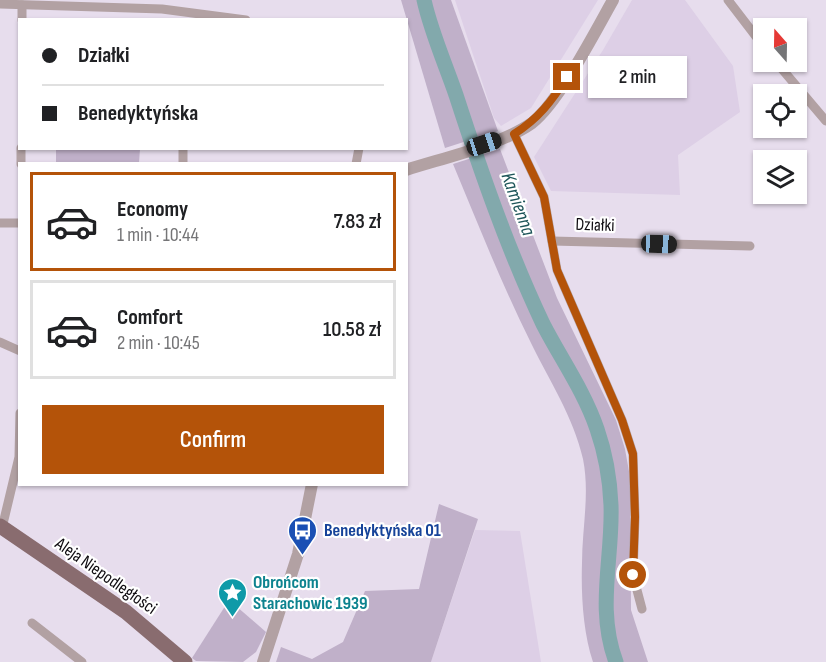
<!DOCTYPE html>
<html lang="en">
<head>
<meta charset="utf-8">
<style>
  body { margin:0; font-family:"Sofia Sans Condensed",sans-serif; background:#f6f6f6; color:#202124; height:100vh; display:flex; flex-direction:column; font-size:22px; white-space:nowrap }
  * { box-sizing:border-box; margin:0 }
  p { font-size:20px; color:#757577 }
  .icon { flex:none; width:33px; height:33px; fill:none; stroke:currentColor; stroke-width:2; stroke-linecap:round; stroke-linejoin:round }
  .map { position:relative; flex:1; overflow:hidden }
  .side { position:absolute; left:18px; top:162px; width:390px; height:324px; display:flex; flex-direction:column; background:#fff; border-radius:0px; box-shadow:0 2px 4px #0004 }
  .side>* { flex:none }
  .guide { position:absolute; left:18px; top:18px; width:390px; height:132px; border-radius:0px; box-shadow:0 2px 4px #0004; display:grid; align-content:center; height:132px; padding:0 24px; background:#fff }
  .needle { width:39px; rotate:340deg }
  .fabs { position:absolute; left:753px; top:18px; display:grid; gap:12px }
  .fabs a { display:grid; place-items:center; width:54px; height:54px; border-radius:0px; background:#fff; box-shadow:0 2px 4px #0004; font-size:30px }
  .end { position:absolute; width:27px; height:27px; margin:-14px; border:8px solid #b45309; background:#fff; box-shadow:0 0 0 3px #fff }
  .from { border-radius:50% }
  .bubble { position:absolute; height:42px; border-radius:0px; background:#fff; box-shadow:0 2px 4px #0004; font-size:20px; font-weight:600; line-height:42px; text-align:center }
  .car { position:absolute; width:18px; height:36px; margin:-18px -9px; border-radius:8px; box-shadow:0 0 4px 2px #0007; background:linear-gradient(#222 24%,#8ab4d8 0 40%,#222 0 76%,#8ab4d8 0 86%,#222 0) }
  .guide b { display:flex; align-items:center; gap:21px; height:57px; font-size:22px }
  .guide b+b { border-top:2px solid #e0e0e0 }
  .guide i { width:15px; height:15px; background:#202124 }
  ul { padding:10px 0 0; list-style:none }
  li { display:flex; align-items:center; gap:18px; height:99px; margin:0 12px 9px; padding:0 12px; border:3px solid #e0e0e0; border-radius:0px }
  li div { flex:1 }
  li b { display:block; font-size:22px }
  li em { font-style:normal; font-weight:600 }
  li.active { border-color:#b45309 }
  li>.icon { width:54px; height:54px; stroke-width:1.5 }
  .cta { display:flex; gap:12px; margin-top:auto; padding:12px 24px }
  .cta a { flex:1; height:69px; border-radius:0px; background:#b45309; color:#fff; font-size:24px; font-weight:600; line-height:69px; text-align:center }
  .map>svg:first-child { display:block }
  .built { fill:#ddcfe6 }
  .green { fill:#c0b0c9 }
  .lines { fill:none; stroke-linecap:round; stroke-linejoin:round }
  .river { stroke:#82a9ac; stroke-width:15 }
  .minor { stroke:#b2a1a3; stroke-width:9 }
  .tertiary { stroke:#b2a1a3; stroke-width:12 }
  .primary { stroke:#896c6f; stroke-width:15 }
  .route { stroke:#b45309; stroke-width:8 }
  .labels { text-anchor:middle; dominant-baseline:central; stroke-width:4.5; stroke-linejoin:round; paint-order:stroke }
  .street-label { font-size:18px; fill:#0f0c11; stroke:#fff }
  .transit-label { font-size:18px; font-weight:bold; fill:#164399; stroke:#fff; text-anchor:start }
  .culture-label { font-size:18px; font-weight:bold; fill:#0d838f; stroke:#fff; text-anchor:start }
  .water-label { font-size:20px; font-style:italic; fill:#1e565a; stroke:#fff }
</style>
</head>
<body>
<div class="map">
<svg width="826" height="662" viewBox="0 0 826 662">
  <rect width="100%" height="100%" fill="#e7dded"/>
  <g class="built">
    <polygon points="455,0 598,0 531,108 501,126 494,118"/>
    <polygon points="632,0 685,0 733,66 740,112 678,155 680,195 551,191 534,157 603,50"/>
    <polygon points="475,530 520,531 541,662 431,662"/>
  </g>
  <g class="green">
    <polygon points="401,0 451,0 498,131 445,148"/>
    <polygon points="56,149 140,149 139,163 56,163"/>
    <path d="M500,149l57,149 59,122 9,29 5,28 1,133 17,52h-55c-10,-30 -12,-67 -11,-99 0,-35 8,-69 1,-104 -10,-43 -33,-77 -52,-116 -29,-58 -53,-119 -78,-179z"/>
    <polygon points="439,504 478,519 431,662 276,662 281,647 312,659 343,642 365,591 419,589"/>
    <polygon points="229,600 266,632 256,652 243,662 196,661 192,658"/>
  </g>
  <g class="lines">
    <path class="river" d="M424,0c7,32 21,63 32,95 25,77 52,155 87,229 18,35 41,67 54,105 8,23 13,51 14,76 2,53 -15,104 5,157"/>
    <g class="minor">
      <polyline points="728,0 764,47"/>
      <polyline points="0,4 162,9 246,20"/>
      <polyline points="22,20 22,5"/>
      <polyline points="776,62 826,121"/>
      <polyline points="514,134 544,197 557,270 622,420 633,454 635,517 633,575 642,609"/>
      <polyline points="21,164 21,148"/>
      <polyline points="183,164 183,148"/>
      <polyline points="356,164 359,148"/>
      <polyline points="0,223 20,223"/>
      <polyline points="552,241 750,246"/>
      <polyline points="0,342 20,351"/>
      <polyline points="2,528 19,457 20,413"/>
      <polyline points="32,623 82,662"/>
    </g>
    <g class="tertiary">
      <path d="M406,170c37,-12 95,-25 126,-47 27,-21 63,-91 81,-123"/>
      <polyline points="263,662 298,554 312,484"/>
    </g>
    <polyline class="primary" points="0,526 126,612 185,662"/>
  </g>
  <g class="lines">
    <path class="route" d="M567,77c-15,24 -29,42 -53,57l30,63 13,73 65,150 11,34 2,63 -2,58"/>
  </g>
  <defs>
    <symbol id="bus-pin" viewBox="-11 -11 22 30"><path d="M0 17L-7.5 6A9.5 9.5 0 1 1 7.5 6Z" fill="#1a4fb4" stroke="#fff"/><path d="M-5-6H5V4H4V6H2V4H-2V6H-4V4H-5ZM-3.5-4V0h7V-4ZM-3.5 1.2v1.5H-2V1.2ZM2 1.2v1.5H3.5V1.2Z" fill="#fff"/></symbol>
    <symbol id="sight-pin" viewBox="-11 -11 22 30"><path d="M0 17L-7.5 6A9.5 9.5 0 1 1 7.5 6Z" fill="#0f9aa8" stroke="#fff"/><path d="M0-6L1.8-2.2L6-1.7L2.9 1.2L3.7 5.4L0 3.3L-3.7 5.4L-2.9 1.2L-6-1.7L-1.8-2.2Z" fill="#fff"/></symbol>
  </defs>
  <g fill-rule="evenodd">
    <use href="#bus-pin" x="286" y="514" width="33" height="45"/>
    <use href="#sight-pin" x="216" y="576" width="33" height="45"/>
  </g>
  <g class="labels">
    <g class="street-label">
      <text transform="translate(595 225) rotate(2)">Działki</text>
      <text transform="translate(106 576) rotate(35)">Aleja Niepodległości</text>
    </g>
    <g class="transit-label">
      <text x="324" y="530">Benedyktyńska 01</text>
    </g>
    <g class="culture-label">
      <text x="253" y="582">Obrońcom<tspan x="253" dy="21">Starachowic 1939</tspan></text>
    </g>
    <g class="water-label">
      <text transform="translate(518 204) rotate(70)">Kamienna</text>
    </g>
  </g>
</svg>
<div class="fabs">
<a><svg class="needle" viewBox="-14 -14 28 28"><path d="M0-13l5 13h-10z" fill="#e53935"/><path d="M0 13l5-13h-10z" fill="#757577"/></svg></a>
<a><svg class="icon" aria-label="locate" viewBox="0 0 24 24"><circle cx="12" cy="12" r="6"/><path d="M12 2v4M12 18v4M2 12h4M18 12h4"/></svg></a>
<a><svg class="icon" aria-label="layers" viewBox="0 0 24 24"><path d="M12 4l9 5-9 5-9-5zM3 14l9 5 9-5"/></svg></a>
</div>
<i class="end from" style="left:633px;top:575px"></i>
<i class="end" style="left:567px;top:77px"></i>
<div class="bubble" style="left:588px;top:56px;width:99px">2 min</div>
<i class="car" style="left:484px;top:144px;rotate:72deg"></i>
<i class="car" style="left:659px;top:244px;rotate:92deg"></i>
<div class="guide">
<b><i class="from"></i>Działki</b>
<b><i></i>Benedyktyńska</b>
</div>
<section class="side">
<ul>
<li class="active"><svg class="icon" aria-label="car" viewBox="0 0 24 24"><path d="M5 17H2v-5l4-1 3-4h7l3 4 3 1v5h-3M9 17h6M6 11h13"/><circle cx="7" cy="17" r="2"/><circle cx="17" cy="17" r="2"/></svg><div><b>Economy</b><p>1 min · 10:44</p></div><em>7.83 zł</em></li>
<li><svg class="icon" aria-label="car" viewBox="0 0 24 24"><path d="M5 17H2v-5l4-1 3-4h7l3 4 3 1v5h-3M9 17h6M6 11h13"/><circle cx="7" cy="17" r="2"/><circle cx="17" cy="17" r="2"/></svg><div><b>Comfort</b><p>2 min · 10:45</p></div><em>10.58 zł</em></li>
</ul>
<div class="cta"><a>Confirm</a></div>
</section>
</div>
</body>
</html>
